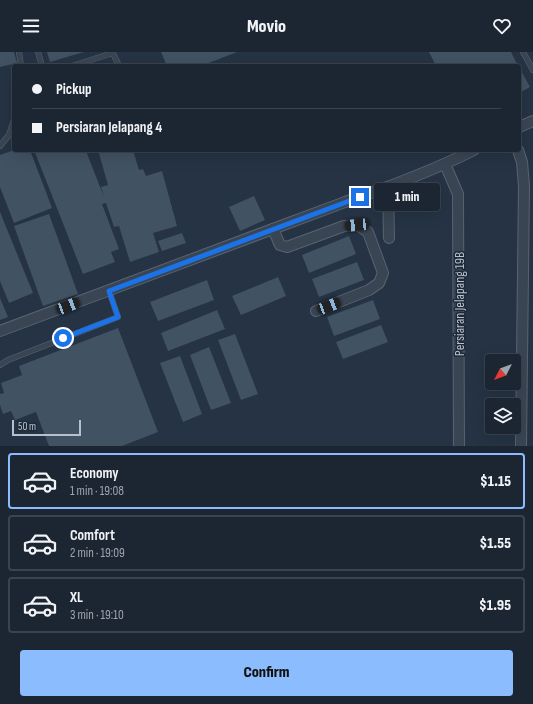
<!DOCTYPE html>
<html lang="en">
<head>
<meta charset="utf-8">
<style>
  body { margin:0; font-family:"Sofia Sans Condensed",sans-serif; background:#29323f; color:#f1f3f6; height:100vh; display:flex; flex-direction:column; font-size:15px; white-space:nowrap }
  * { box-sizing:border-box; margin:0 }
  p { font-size:13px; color:#a0a5ac }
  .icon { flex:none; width:22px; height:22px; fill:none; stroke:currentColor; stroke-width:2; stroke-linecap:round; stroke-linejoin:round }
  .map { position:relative; height:394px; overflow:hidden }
  .sheet { display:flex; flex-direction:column; background:#1c2633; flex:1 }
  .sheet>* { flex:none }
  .guide { position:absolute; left:12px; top:12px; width:509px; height:88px; border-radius:4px; box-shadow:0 4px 16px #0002,0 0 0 1px #3a434e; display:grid; align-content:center; height:88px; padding:0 20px; background:#1c2633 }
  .needle { width:26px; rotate:228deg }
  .tools { position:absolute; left:485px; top:302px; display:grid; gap:8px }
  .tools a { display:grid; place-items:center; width:36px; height:36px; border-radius:4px; background:#1c2633; box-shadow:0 4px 16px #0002,0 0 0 1px #3a434e; font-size:20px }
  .scale { position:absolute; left:12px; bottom:10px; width:69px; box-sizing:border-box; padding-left:4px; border:2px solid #b7c0cd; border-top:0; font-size:11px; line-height:14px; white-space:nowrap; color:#b7c0cd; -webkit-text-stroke:3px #1e2a39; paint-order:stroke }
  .end { position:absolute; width:18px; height:18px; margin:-9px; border:5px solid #1a73e8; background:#fff; box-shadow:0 0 0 2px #fff }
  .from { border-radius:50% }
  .bubble { position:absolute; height:28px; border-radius:4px; background:#1c2633; box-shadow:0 4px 16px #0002,0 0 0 1px #3a434e; font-size:13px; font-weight:800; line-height:28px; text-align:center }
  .car { position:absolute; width:12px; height:24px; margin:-12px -6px; border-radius:5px; box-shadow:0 0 3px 1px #0007; background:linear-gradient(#222 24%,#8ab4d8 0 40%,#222 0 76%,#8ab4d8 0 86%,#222 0) }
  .guide b { display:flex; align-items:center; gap:14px; height:38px; font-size:15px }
  .guide b+b { border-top:1px solid #3a434e }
  .guide i { width:10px; height:10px; background:#f1f3f6 }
  ul { padding:7px 0 0; list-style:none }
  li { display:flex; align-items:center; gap:12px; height:56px; margin:0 8px 6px; padding:0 12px; border:2px solid #3a434e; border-radius:4px }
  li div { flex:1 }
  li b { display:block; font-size:15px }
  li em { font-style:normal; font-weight:800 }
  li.selected { border-color:#8bbcfe }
  li>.icon { width:36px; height:36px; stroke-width:1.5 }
  .button { display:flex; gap:8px; margin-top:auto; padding:8px 20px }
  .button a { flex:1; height:46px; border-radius:4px; background:#8bbcfe; color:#111; font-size:16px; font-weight:800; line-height:46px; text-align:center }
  header { display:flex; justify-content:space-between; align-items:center; height:52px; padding:0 20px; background:#1c2633; font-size:18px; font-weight:800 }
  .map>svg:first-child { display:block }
  .building { fill:#415263 }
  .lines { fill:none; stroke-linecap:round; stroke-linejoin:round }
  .lane-casing { stroke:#586371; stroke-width:6 }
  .street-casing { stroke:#586371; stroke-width:12 }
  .lane { stroke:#3a4553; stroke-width:5 }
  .street { stroke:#3a4553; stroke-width:10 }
  .route { stroke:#1a73e8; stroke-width:5 }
  .labels { text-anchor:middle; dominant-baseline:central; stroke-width:3; stroke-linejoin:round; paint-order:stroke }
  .street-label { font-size:14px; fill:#b7c0cd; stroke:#1e2a39 }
</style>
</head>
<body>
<header><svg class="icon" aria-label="menu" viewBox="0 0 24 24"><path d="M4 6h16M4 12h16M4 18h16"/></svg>Movio<svg class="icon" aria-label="heart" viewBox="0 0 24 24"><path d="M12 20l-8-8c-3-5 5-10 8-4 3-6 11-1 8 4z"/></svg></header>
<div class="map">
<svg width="533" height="394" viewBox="0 0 533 394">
  <rect width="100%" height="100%" fill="#253344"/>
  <g class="building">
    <polygon points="0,0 14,0 17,11 0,15"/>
    <polygon points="47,0 84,0 50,10"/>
    <polygon points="161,0 237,0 201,14 167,14"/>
    <polygon points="429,0 511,0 518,14 436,14"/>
    <polygon points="519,15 530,35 519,41"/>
    <polygon points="14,98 30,98 52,156 14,171 0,135 0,103"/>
    <polygon points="34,98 80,98 81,100 86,99 104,145 101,135 108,133 98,98 133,98 139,118 143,117 146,124 162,119 177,174 153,181 159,200 130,210 119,174 114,175 106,151 102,152 119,197 111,200 115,210 83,222"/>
    <polygon points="254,144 265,168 240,179 229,155"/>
    <polygon points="0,160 33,241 9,251 0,229"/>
    <polygon points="49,162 78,242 43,254 14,174"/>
    <polygon points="182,181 186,191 162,199 158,189"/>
    <polygon points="349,184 356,202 309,221 302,203"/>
    <polygon points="357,210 364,228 319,245 312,227"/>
    <polygon points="278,225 286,244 241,263 232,244"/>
    <polygon points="207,228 214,248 158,269 150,250"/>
    <polygon points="0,246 8,265 0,268"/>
    <polygon points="373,248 380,267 334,284 327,265"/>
    <polygon points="217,258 225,277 168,299 161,281"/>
    <polygon points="381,273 388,290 343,307 336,290"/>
    <polygon points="118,276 158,380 122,394 49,394 36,360 15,368 11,359 3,362 0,353 0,342 4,341 1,331 22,323 19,314"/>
    <polygon points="235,282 258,342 241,348 218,288"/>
    <polygon points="209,295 231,351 211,358 190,303"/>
    <polygon points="180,304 202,362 183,370 160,311"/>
  </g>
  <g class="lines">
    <defs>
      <g id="lane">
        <polyline points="19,0 21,14"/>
        <polyline points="38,0 42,14"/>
        <polyline points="523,0 533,18"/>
        <polyline points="72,14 113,1 119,14"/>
        <polyline points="0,94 9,83 14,68"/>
        <polyline points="0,313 8,308 118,265 109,239"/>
      </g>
      <g id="street">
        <polyline points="519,75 533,69"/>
        <polyline points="518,98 522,110 524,134 521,394"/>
        <polyline points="445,112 458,142 459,394"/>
        <polyline points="388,135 389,186"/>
        <polyline points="273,177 280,193 287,195 344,174 357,173 368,180 383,221 379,231 369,238 316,259"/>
        <path d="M0,279l345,-129c44,-15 87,-31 129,-52"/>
      </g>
    </defs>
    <use href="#lane" class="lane-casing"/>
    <use href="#street" class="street-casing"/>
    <use href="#lane" class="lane"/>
    <use href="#street" class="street"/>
  </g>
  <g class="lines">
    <polyline class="route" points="63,286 118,265 109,239 360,145"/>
  </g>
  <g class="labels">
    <g class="street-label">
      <text transform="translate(459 252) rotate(-90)">Persiaran Jelapang 19B</text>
    </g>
  </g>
</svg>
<div class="tools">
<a><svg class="needle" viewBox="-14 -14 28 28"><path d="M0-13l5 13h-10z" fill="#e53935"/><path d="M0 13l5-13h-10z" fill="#a0a5ac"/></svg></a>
<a><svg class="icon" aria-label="layers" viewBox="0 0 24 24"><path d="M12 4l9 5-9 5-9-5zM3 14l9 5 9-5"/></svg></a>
</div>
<div class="scale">50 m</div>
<i class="end from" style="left:63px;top:286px"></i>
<i class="end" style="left:360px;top:145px"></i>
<div class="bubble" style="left:374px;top:131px;width:66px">1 min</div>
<i class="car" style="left:357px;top:173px;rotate:265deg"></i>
<i class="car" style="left:68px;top:254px;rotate:69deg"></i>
<i class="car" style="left:329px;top:254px;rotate:69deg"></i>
<div class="guide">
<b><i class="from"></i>Pickup</b>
<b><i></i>Persiaran Jelapang 4</b>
</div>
</div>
<section class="sheet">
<ul>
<li class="selected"><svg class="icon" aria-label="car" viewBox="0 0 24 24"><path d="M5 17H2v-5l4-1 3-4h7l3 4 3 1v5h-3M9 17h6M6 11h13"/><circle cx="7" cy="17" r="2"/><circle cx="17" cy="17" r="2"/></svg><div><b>Economy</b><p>1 min · 19:08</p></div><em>$1.15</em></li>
<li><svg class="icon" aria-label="car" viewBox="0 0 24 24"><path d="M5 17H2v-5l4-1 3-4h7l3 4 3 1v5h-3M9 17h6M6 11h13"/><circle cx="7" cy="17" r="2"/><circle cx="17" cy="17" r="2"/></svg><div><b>Comfort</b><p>2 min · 19:09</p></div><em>$1.55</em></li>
<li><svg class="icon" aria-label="car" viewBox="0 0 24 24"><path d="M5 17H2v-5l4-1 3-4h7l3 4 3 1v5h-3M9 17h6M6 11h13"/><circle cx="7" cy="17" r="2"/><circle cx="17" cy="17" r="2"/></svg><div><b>XL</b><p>3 min · 19:10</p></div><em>$1.95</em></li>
</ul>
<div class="button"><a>Confirm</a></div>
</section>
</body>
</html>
